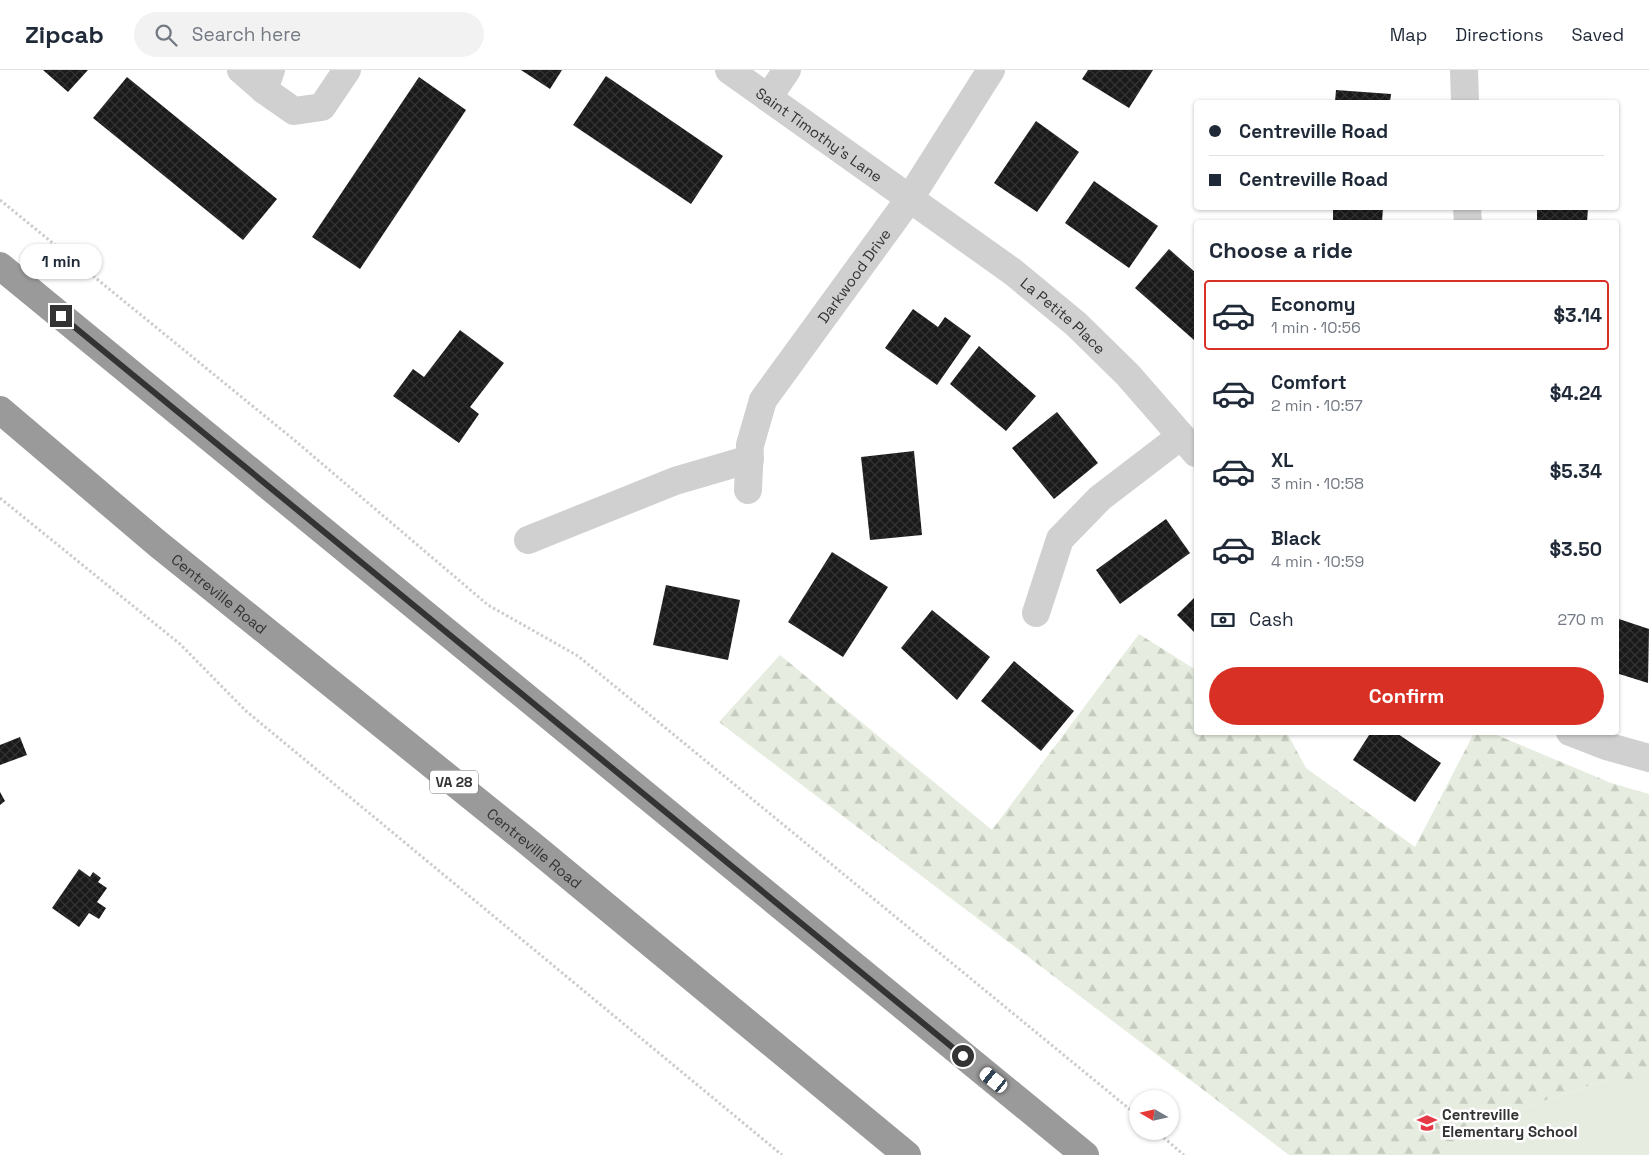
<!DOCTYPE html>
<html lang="en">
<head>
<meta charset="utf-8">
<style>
  body { margin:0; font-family:"Space Grotesk",sans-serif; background:#f2f2f3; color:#1f2937; height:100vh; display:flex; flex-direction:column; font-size:19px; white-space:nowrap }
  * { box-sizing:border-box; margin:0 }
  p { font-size:16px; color:#747a83 }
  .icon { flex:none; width:28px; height:28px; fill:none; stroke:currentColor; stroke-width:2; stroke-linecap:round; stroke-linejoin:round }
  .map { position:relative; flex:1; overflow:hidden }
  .sheet { position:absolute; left:1194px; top:150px; width:425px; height:515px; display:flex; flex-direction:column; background:#fff; border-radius:5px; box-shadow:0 1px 4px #0004 }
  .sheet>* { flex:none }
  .hud { position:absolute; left:1194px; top:30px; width:425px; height:110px; border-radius:5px; box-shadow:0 1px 4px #0004; display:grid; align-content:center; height:110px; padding:0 15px; background:#fff }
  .needle { width:32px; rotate:279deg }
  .controls { position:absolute; left:1129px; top:1020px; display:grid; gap:10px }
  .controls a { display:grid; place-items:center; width:50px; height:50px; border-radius:50%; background:#fff; box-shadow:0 1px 4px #0004; font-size:25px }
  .end { position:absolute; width:22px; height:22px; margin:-11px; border:6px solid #333; background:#fff; box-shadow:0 0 0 2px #fff }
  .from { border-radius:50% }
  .bubble { position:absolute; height:35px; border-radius:18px; background:#fff; box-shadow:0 1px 4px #0004; font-size:16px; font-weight:700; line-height:35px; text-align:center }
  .car { position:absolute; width:15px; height:30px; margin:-15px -8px; border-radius:6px; box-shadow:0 0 4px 1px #0007; background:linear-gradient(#fff 24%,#345 0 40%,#fff 0 76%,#345 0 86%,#fff 0) }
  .hud b { display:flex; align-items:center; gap:18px; height:48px; font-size:19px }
  .hud b+b { border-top:1px solid #e0e1e3 }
  .hud i { width:12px; height:12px; background:#1f2937 }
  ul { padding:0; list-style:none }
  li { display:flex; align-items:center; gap:15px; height:70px; margin:0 10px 8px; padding:0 5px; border:2px solid transparent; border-radius:5px }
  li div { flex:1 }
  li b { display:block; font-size:19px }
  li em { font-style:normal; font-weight:700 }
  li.selected { border-color:#d93025 }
  li>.icon { width:45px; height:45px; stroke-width:1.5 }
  h2 { padding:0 15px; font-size:22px; line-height:60px }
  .pay { display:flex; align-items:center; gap:12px; height:55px; padding:0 15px; font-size:19px }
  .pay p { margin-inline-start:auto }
  .action { display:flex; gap:10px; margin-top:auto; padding:10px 15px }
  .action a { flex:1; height:58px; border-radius:30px; background:#d93025; color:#fff; font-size:20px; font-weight:700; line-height:58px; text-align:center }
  header { display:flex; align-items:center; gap:30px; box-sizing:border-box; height:70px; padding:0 25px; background:#fff; border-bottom:1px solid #e0e1e3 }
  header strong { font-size:24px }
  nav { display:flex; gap:28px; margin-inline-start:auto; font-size:18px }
  .search { width:350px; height:45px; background:#f2f2f3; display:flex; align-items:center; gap:12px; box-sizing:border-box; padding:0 18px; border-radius:28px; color:#747a83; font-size:19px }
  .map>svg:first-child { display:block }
  .green { fill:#e6ecdf }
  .forest { fill:url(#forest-firs) }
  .building { fill:url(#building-cross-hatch) }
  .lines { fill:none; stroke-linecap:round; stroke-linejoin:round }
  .path { stroke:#cdcdcd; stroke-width:3; stroke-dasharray:2.5 2.5; stroke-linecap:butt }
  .minor { stroke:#d0d0d0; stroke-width:28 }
  .highway { stroke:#9a9a9a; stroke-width:28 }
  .route { stroke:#333; stroke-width:6 }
  .labels { text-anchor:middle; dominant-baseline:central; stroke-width:5; stroke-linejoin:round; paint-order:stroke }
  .shield { fill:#fff; stroke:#707070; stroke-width:1 }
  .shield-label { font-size:14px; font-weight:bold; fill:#333 }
  .street-label { font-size:15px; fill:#333; stroke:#fff }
  .poi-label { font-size:15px; font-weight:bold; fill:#333; stroke:#fff; text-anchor:start }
</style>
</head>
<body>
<header>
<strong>Zipcab</strong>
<div class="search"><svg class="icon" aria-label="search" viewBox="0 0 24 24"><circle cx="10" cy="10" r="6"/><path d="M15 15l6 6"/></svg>Search here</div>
<nav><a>Map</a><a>Directions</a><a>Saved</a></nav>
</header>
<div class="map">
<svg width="1649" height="1085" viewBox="0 0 1649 1085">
  <defs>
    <pattern id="forest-firs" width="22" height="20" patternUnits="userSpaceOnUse" patternTransform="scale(1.25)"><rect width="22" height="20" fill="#e6ecdf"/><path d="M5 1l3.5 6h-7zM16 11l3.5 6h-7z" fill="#c6cbc0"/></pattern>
    <pattern id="building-cross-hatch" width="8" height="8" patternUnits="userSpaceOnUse" patternTransform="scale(1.25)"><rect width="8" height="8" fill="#1a1a1a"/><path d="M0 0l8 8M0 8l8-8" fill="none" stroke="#333"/></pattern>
  </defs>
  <rect width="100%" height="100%" fill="#fff"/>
  <polygon class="green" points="1649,1009 1649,1085 1438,1085 1480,1052 1606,1010"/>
  <polygon class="forest" points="1139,564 1196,600 1196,662 1287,663 1306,698 1415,777 1474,663 1492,663 1611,713 1649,724 1649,1015 1606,1010 1480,1052 1438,1085 1289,1085 719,652 780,585 992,760"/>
  <g class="building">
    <polygon points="43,0 88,0 68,22"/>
    <polygon points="521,0 562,0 550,19"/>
    <polygon points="1088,0 1153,0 1129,38 1082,9"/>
    <polygon points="606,6 723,86 691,134 573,55"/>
    <polygon points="127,7 277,129 243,170 93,48"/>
    <polygon points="419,7 466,40 360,199 312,167"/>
    <polygon points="1336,20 1391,24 1390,32 1335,32"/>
    <polygon points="1036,51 1079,82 1037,142 994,113"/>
    <polygon points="1094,111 1158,156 1129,198 1065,153"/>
    <polygon points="1333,138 1383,138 1382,152 1333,152"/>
    <polygon points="1537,138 1588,138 1587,152 1537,152"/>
    <polygon points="1169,179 1196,203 1196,267 1194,270 1135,218"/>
    <polygon points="913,239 938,257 945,247 971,266 937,315 885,278"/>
    <polygon points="460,260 504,293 470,337 479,344 459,373 393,326 413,299 424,307"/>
    <polygon points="979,276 1036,326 1006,361 950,314"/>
    <polygon points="1057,342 1098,393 1054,429 1012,378"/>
    <polygon points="914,381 922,465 870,470 861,387"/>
    <polygon points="1166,449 1190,483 1120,534 1096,500"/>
    <polygon points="832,482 888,517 843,587 788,552"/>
    <polygon points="666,515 740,530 728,590 653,575"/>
    <polygon points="1196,526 1196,564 1177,545"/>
    <polygon points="932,540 990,587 957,630 901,578"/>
    <polygon points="1616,548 1649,559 1648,613 1616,603"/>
    <polygon points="1014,591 1074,641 1041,681 981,631"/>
    <polygon points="1371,662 1395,662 1441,693 1415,732 1353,690"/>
    <polygon points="20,667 27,685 0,695 0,675"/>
    <polygon points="0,722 5,731 0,735"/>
    <polygon points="79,799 90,807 93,802 101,808 98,812 107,818 97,832 106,838 99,849 89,843 79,857 52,838"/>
  </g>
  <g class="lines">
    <g class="path">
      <polyline points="0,130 293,369 488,535 578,586 1138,1046"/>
      <polyline points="0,428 180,574 246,641 782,1085"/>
      <polyline points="1156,1061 1184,1085"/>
    </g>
    <g class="minor">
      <polyline points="241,0 264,20 271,0"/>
      <path id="s1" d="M729,0l284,202 63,52 52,51 68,78"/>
      <polyline points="1464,0 1465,32"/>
      <polyline points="264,20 294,41 322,37 347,0"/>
      <polyline points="768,28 787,0"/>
      <polyline points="1467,138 1468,152"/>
      <path id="s2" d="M748,420l2,-45 13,-45 147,-202 81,-128"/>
      <polyline points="528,470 675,411 750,389"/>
      <polyline points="1036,543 1060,469 1100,428 1181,366"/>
      <polyline points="1570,662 1606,676 1649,688"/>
    </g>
    <g class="highway">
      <polyline points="0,196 1085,1085"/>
      <path id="s3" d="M0,340l158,134 375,302 374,309"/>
    </g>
  </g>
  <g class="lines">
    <polyline class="route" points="61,246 963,986"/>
  </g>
  <defs>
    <symbol id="school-bare" viewBox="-9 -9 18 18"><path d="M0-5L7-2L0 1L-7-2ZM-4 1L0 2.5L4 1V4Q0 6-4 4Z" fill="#e63946" stroke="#fff" stroke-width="2.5" paint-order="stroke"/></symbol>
  </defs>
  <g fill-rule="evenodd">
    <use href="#school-bare" x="1413" y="1039" width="28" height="28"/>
  </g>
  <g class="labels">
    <rect class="shield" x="430" y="700.5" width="48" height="23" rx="4"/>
    <g class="shield-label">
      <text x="454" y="712">VA 28</text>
    </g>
    <g class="street-label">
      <text stroke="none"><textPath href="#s1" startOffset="111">Saint Timothy's Lane</textPath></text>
      <text stroke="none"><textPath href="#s2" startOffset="246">Darkwood Drive</textPath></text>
      <text stroke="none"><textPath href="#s1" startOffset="415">La Petite Place</textPath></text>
      <text stroke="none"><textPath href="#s3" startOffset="286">Centreville Road</textPath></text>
      <text stroke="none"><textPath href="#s3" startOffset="691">Centreville Road</textPath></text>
    </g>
    <g class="poi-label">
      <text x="1442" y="1044">Centreville<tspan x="1442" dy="17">Elementary School</tspan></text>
    </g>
  </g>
</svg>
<div class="controls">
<a><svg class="needle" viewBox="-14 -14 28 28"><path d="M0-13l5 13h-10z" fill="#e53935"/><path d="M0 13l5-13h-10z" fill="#747a83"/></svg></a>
</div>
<i class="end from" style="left:963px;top:986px"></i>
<i class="end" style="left:61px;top:246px"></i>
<div class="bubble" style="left:20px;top:174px;width:82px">1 min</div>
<i class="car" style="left:994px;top:1010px;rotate:309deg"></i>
<div class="hud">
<b><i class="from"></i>Centreville Road</b>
<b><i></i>Centreville Road</b>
</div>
<section class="sheet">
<h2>Choose a ride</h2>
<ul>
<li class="selected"><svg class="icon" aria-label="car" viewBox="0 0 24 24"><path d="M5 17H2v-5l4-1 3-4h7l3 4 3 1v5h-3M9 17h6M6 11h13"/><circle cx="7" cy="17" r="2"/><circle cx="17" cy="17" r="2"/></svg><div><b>Economy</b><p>1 min · 10:56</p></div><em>$3.14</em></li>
<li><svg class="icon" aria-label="car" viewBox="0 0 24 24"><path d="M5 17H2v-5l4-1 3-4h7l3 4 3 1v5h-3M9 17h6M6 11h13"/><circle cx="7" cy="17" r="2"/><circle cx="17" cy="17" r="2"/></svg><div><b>Comfort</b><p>2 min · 10:57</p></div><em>$4.24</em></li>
<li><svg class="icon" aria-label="car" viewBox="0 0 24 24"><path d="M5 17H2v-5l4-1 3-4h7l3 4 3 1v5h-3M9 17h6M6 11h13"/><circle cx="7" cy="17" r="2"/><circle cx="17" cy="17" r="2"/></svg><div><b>XL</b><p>3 min · 10:58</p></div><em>$5.34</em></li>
<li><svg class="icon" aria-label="car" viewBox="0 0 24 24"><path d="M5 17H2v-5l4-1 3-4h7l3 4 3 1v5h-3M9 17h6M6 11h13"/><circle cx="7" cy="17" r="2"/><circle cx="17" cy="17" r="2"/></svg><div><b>Black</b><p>4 min · 10:59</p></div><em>$3.50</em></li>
</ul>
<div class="pay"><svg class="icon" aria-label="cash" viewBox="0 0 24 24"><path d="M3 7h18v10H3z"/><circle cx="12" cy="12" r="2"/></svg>Cash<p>270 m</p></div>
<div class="action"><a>Confirm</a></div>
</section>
</div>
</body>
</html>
